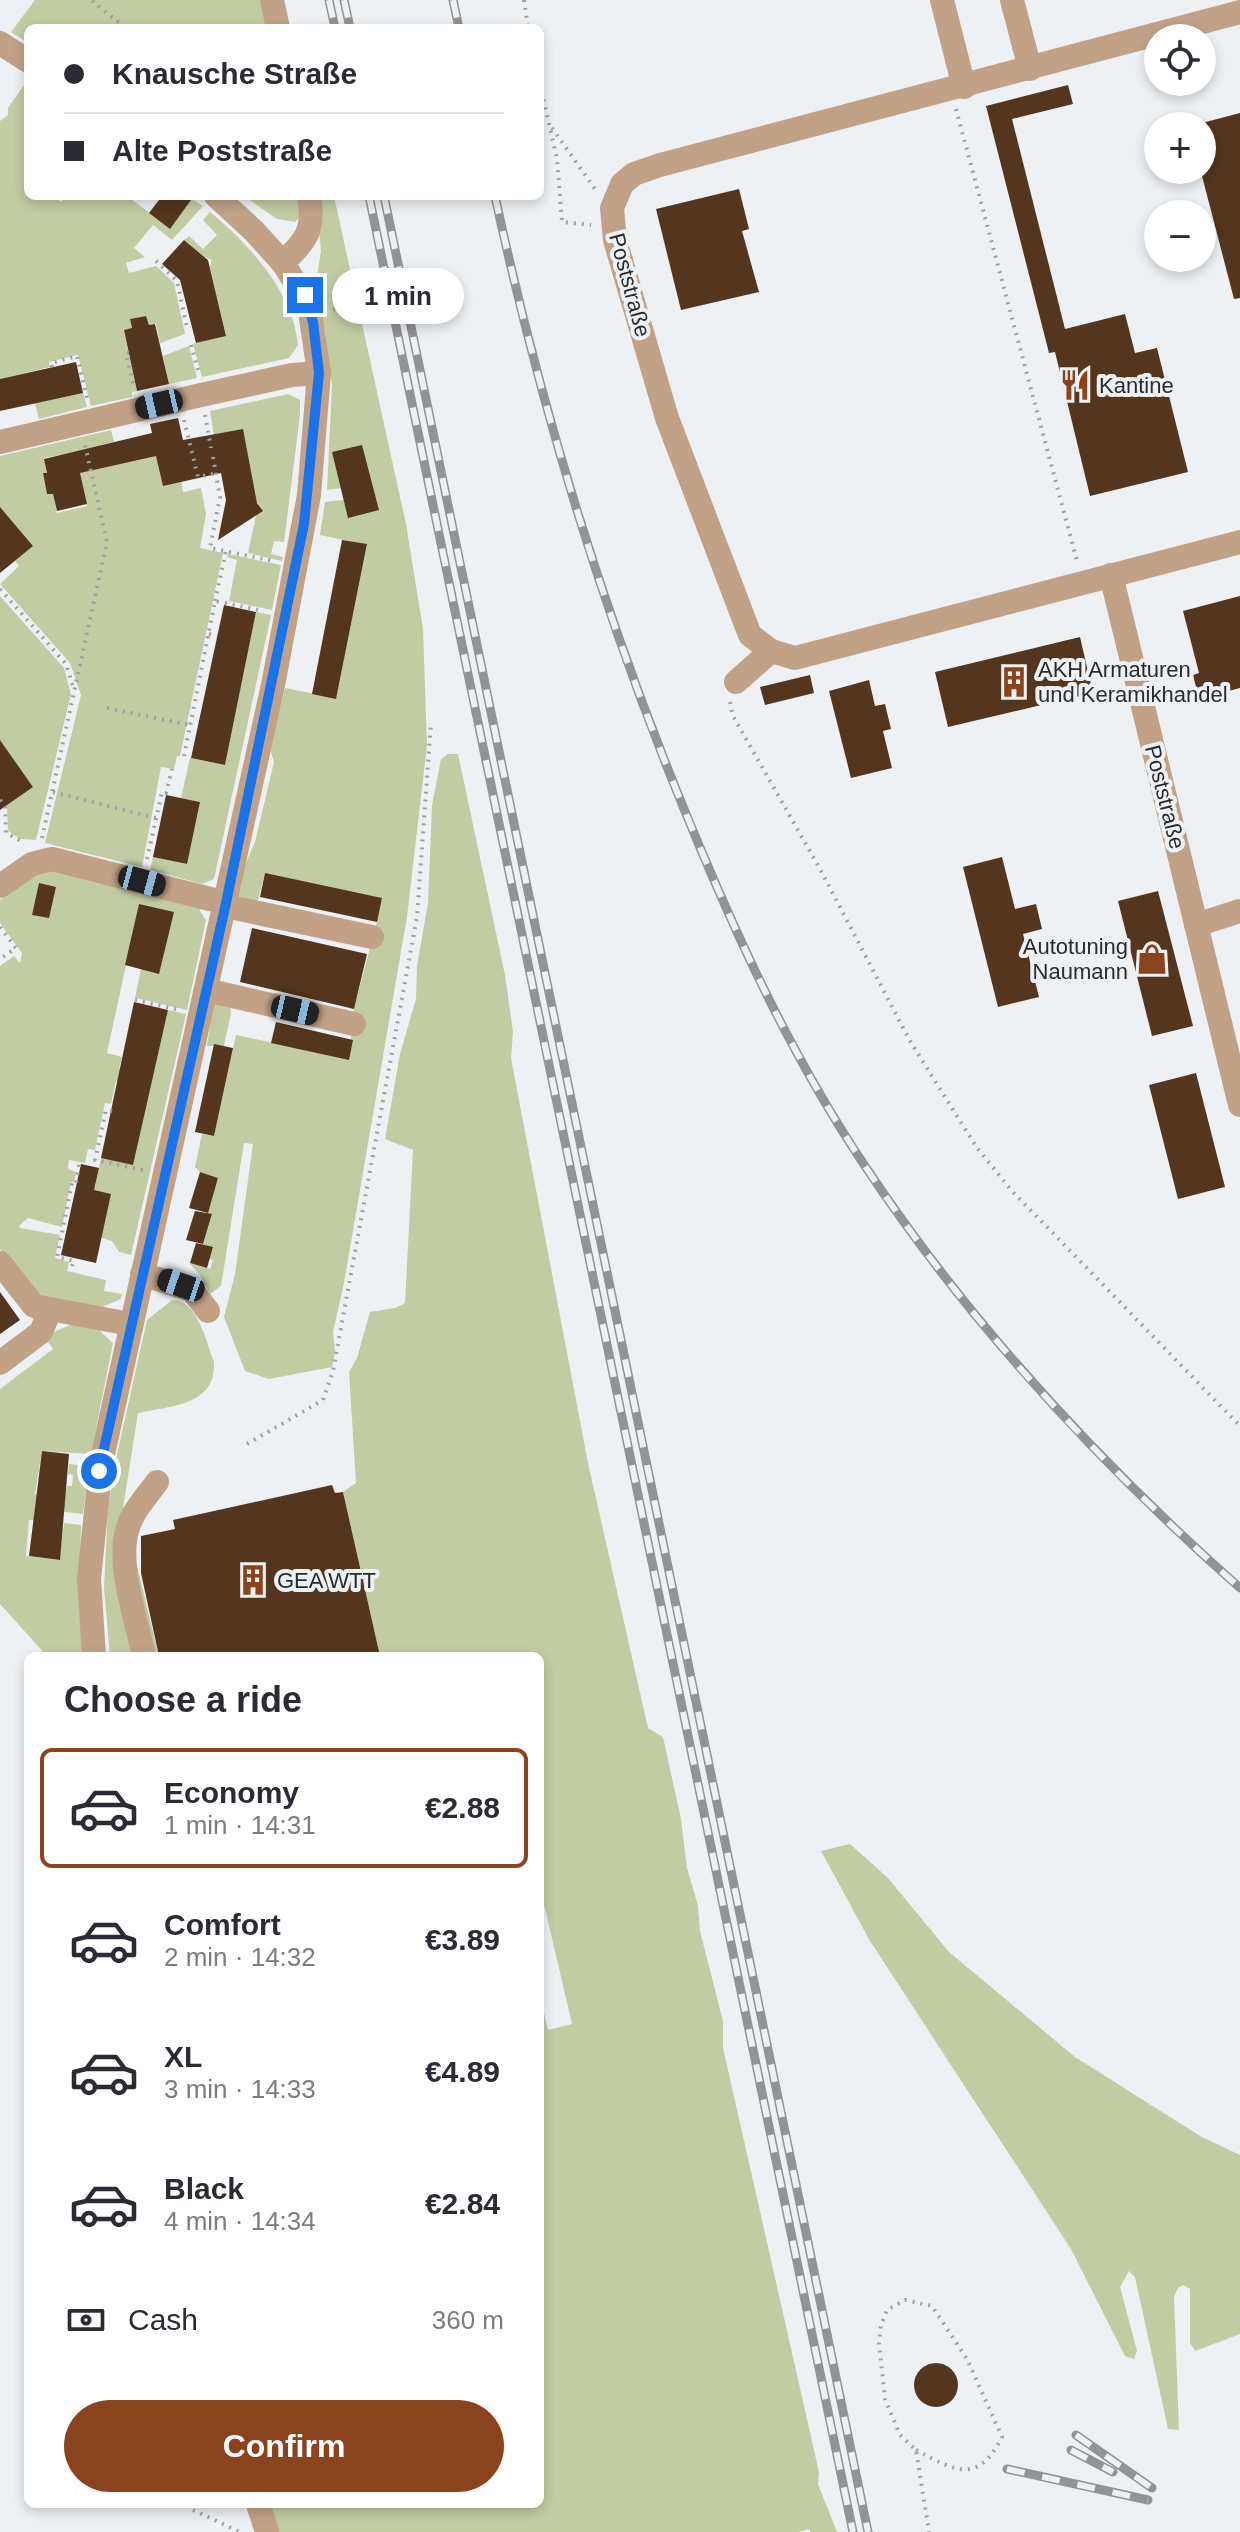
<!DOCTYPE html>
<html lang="en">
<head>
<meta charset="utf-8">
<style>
  body { margin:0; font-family:Arial,sans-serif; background:#f2f2f3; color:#2b2b33; height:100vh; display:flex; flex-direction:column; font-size:30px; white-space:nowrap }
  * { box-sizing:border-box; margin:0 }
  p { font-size:26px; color:#7c7c81 }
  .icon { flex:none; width:44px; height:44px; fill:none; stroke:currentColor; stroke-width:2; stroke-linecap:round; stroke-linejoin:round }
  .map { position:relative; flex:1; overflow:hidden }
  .drawer { position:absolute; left:24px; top:1652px; width:520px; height:856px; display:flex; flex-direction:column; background:#fff; border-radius:12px; box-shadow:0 4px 12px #0003 }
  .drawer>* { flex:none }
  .banner { position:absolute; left:24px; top:24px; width:520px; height:176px; border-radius:12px; box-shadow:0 4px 12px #0003; display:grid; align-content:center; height:176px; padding:0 40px; background:#fff }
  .buttons { position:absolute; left:1144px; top:24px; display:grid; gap:16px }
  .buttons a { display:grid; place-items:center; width:72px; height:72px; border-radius:50%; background:#fff; box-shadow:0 4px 12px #0003; font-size:40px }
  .end { position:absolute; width:36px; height:36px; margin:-18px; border:10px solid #1a73e8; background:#fff; box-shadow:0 0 0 4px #fff }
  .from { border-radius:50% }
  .bubble { position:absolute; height:56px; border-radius:28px; background:#fff; box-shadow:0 4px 12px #0003; font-size:26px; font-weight:700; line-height:56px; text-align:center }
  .car { position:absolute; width:24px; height:48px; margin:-24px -12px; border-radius:10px; box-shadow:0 0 6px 2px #0007; background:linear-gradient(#222 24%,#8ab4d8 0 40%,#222 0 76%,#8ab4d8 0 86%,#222 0) }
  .banner b { display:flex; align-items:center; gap:28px; height:76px; font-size:30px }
  .banner b+b { border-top:2px solid #e1e1e2 }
  .banner i { width:20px; height:20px; background:#2b2b33 }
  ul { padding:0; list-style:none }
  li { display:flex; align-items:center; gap:24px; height:120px; margin:0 16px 12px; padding:0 24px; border:4px solid transparent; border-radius:12px }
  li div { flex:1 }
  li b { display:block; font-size:30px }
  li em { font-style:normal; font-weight:700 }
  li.current { border-color:#8a441d }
  li>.icon { width:72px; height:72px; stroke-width:1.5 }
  h2 { padding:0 40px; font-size:36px; line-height:96px }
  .pay { display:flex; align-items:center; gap:20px; height:88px; padding:0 40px; font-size:30px }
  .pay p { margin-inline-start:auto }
  .button { display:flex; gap:16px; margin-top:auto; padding:16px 40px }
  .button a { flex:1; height:92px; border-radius:48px; background:#8a441d; color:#fff; font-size:32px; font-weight:700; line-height:92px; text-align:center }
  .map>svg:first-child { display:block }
  .green { fill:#c2cca3; fill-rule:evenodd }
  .building { fill:#53361d }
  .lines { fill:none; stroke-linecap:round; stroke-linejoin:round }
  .path { stroke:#9ea0a2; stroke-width:4; stroke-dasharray:2 6; stroke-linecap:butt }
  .minor { stroke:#c1a287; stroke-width:24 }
  .rail-casing { stroke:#919395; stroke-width:9 }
  .rail { stroke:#eef1f4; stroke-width:6; stroke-dasharray:18; stroke-linecap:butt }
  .route { stroke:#1a73e8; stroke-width:10 }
  .labels { text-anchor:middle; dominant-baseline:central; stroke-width:8; stroke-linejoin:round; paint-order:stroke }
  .street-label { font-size:22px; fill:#2a2b2c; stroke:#eef1f4 }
  .poi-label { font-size:22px; fill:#2a2b2c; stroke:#eef1f4; text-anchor:start }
</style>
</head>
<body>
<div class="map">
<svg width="1240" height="2532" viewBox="0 0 1240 2532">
  <rect width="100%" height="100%" fill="#eef1f4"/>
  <g class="green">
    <polygon points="35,0 265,0 270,28 28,28 28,43 11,32"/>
    <polygon points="27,81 28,196 54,196 61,202 66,196 127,196 170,228 192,199 203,206 172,240 153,225 134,248 145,257 126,263 129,273 156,266 174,283 185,334 160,343 156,324 149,325 146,316 130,319 132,329 124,331 137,391 132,392 132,397 91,406 78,355 49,362 50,367 0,379 0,121 8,115 8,108"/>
    <polygon points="244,196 303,196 299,218 295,222 277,219"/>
    <polygon points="315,196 334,196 406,524 423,629 427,745 407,917 344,1283 333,1332 335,1352 332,1367 269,1379 245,1371 224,1317 235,1274 253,1144 244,1143 221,1286 210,1294 200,1275 189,1263 210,1269 213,1260 209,1259 212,1248 203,1245 212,1215 207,1214 218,1178 200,1172 195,1167 202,1134 214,1136 236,1035 349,1059 354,1008 377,922 265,873 257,903 237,902 245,865 255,842 274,762 270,749 285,688 336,698 367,545 320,535 325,502 351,499 349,487 327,490 332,386 325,329 315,288 321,251"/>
    <path d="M210,212c40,33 83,80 88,133l-9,13 -87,19 -9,-33 33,-9 -16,-68 2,-7 -7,-3 -21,-17 5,-4 14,13 14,-14 -14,-15z"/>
    <polygon points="189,346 197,378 169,384 163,356"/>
    <polygon points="83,393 87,407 39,419 35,403"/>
    <polygon points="288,394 300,400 300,415 284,542 274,541 271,554 283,557 282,561 248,553 256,515 261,508 214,435 210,411"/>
    <path d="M111,430l3,12 -23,6 65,8 25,25 2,11 18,-4 5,26 -6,34 23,5 -43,203h-3l-3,13 -13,-2 -19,100 -97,-24 36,-148 -11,-32 -70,-79 19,-18 -4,-5 18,-15 -33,-39v-51zM75,452l12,54 -30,7 -4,-19h-6l-4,-20 4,-1 -3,-15z"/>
    <polygon points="228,554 281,565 272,610 229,601 237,560 227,557"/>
    <polygon points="0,596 64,668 71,694 36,840 20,839 8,831 7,805 33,787 0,740"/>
    <polygon points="256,612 271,615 214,879 202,884 150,870 153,857 186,864 200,802 181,798 190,758 225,765"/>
    <polygon points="448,754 458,754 505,975 513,1032 511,1058 588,1463 648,1728 663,1737 681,1819 687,1868 698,1906 700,1931 723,2021 723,2048 819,2472 818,2484 837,2532 810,2532 810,2529 799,2532 276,2532 268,2504 540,2504 540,1996 548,2030 572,2024 540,1887 540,1656 380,1656 343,1492 356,1483 349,1372 357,1358 370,1312 395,1308 405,1303 413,1150 385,1139 400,1054 416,999 417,966 428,903 432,805 441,759"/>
    <polygon points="48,866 201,906 200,911 206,920 187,1010 135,998 141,969 159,973 173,913 139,905 107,1053 122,1057 119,1068 132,1071 129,1083 116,1081 111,1104 105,1103 95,1150 88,1149 85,1163 69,1160 68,1169 76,1172 74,1182 71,1182 62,1227 28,1218 19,1226 20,1228 60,1235 55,1258 69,1262 67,1271 106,1280 104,1291 122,1294 121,1299 95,1310 40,1301 0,1249 0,966 14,956 20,963 22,953 0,923 0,900"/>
    <polygon points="214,997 230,1001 231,1013 224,1046 207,1046"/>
    <polygon points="168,1010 186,1014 131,1255 119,1252 112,1241 101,1238 94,1190 101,1158 153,1075"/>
    <path d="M172,1300c26,0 34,42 42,62 2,44 -44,44 -76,51l-15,95 36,148h-49l-6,-68 4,-81 8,-48 31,-139z"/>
    <polygon points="73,1324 99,1330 113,1343 91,1454 42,1451 35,1494 64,1497 67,1486 72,1486 73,1475 68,1474 69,1464 89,1466 83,1514 40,1509 38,1520 29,1520 26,1556 59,1560 64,1523 81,1525 80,1573 84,1656 47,1656 0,1604 0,1389 53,1349 44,1336"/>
    <polygon points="850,1844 888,1878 949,1952 1075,2057 1200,2136 1240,2155 1240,2334 1195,2351 1190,2343 1190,2289 1183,2285 1178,2288 1174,2297 1179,2430 1168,2429 1135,2277 1129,2271 1120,2287 1137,2351 1134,2359 1125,2356 1071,2249 870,1941 821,1851"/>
  </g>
  <g class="building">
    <polygon points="1068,85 1073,104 1012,119 1065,329 1125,314 1135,353 1157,348 1188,472 1090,496 1055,352 1049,353 986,106"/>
    <polygon points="1240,113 1240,298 1234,299 1202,176 1202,123"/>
    <polygon points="739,189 749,229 742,231 759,292 681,310 656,209"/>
    <polygon points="162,196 194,196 170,229 149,213"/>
    <polygon points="184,240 208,260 226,336 196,343 180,280 162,264"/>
    <polygon points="146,316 149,325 155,324 169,384 137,391 124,330 132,328 130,319"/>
    <polygon points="76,362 83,393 0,411 0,379"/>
    <polygon points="178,418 183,440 243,429 257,503 263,511 218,540 226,500 221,473 163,486 156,456 80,473 87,504 57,511 53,494 47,494 43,473 47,473 44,459 152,433 150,424"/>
    <polygon points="362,445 379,510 348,518 332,452"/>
    <polygon points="0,507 33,546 0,573"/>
    <polygon points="342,540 367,544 336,699 312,694"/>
    <polygon points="1240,596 1240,688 1199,699 1193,675 1199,673 1183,611"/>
    <polygon points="224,605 256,612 225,765 191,758"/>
    <polygon points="1080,637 1093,693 948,727 935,672"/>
    <polygon points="810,675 814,693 765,705 760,687"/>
    <polygon points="869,680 875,706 885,704 891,729 883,731 892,768 851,778 829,691"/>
    <polygon points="0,740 33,787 0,810"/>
    <polygon points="166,795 200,802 187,864 153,857"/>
    <polygon points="1002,857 1015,909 1036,904 1042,929 1023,934 1039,997 998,1007 963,867"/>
    <polygon points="265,873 382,898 377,922 260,897"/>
    <polygon points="39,883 56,887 49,918 32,915"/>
    <polygon points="1158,891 1193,1026 1152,1036 1118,901"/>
    <polygon points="139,904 174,912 159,974 125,965"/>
    <polygon points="252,928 367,954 354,1009 240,982"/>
    <polygon points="134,1002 168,1010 133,1165 101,1158"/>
    <polygon points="276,1022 353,1040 349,1060 271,1043"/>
    <polygon points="214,1044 233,1048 214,1136 195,1132"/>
    <polygon points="1196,1073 1225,1187 1178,1199 1149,1085"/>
    <polygon points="81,1164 99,1168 94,1190 111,1194 96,1263 61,1255"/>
    <polygon points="200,1172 218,1178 208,1213 189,1208"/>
    <polygon points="195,1211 212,1214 203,1244 186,1240"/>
    <polygon points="196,1243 213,1247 207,1268 190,1263"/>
    <polygon points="0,1292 20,1320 0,1334"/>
    <polygon points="42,1451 69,1454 60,1560 29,1556"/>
    <polygon points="332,1485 335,1493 343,1492 380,1656 159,1656 141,1573 141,1536 175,1529 173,1520"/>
    <circle cx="936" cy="2385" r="22"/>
  </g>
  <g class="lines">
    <g class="path">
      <polyline points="524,0 528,28"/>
      <polyline points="92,1 126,28"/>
      <polyline points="540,84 557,159 562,222 591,225"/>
      <polyline points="956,109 1077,561"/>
      <polyline points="552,128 595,189"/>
      <polyline points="156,261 177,281 187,328"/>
      <polyline points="333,310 364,303"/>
      <polyline points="191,345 199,374"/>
      <polyline points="129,353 126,353 134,387"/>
      <polyline points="52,367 51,363 77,356 87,398"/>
      <polyline points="205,415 211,448"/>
      <polyline points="184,420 198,477 216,473"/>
      <polyline points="213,457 220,497 210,548 274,561"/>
      <polyline points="0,589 66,664 74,690"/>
      <polyline points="215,601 226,551"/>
      <polyline points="209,634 217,636"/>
      <polyline points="730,702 733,716 820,869 910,1041 977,1148 1012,1191 1240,1426"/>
      <polyline points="107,708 190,725"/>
      <polyline points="184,756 215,601 264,611"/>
      <polyline points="53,792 156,818"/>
      <polyline points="0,800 5,807 6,833 23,842"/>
      <polyline points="42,838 107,542 85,445"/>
      <polyline points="147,859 162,792 166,793 172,769"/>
      <polyline points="0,927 16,948 0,959"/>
      <polyline points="135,1000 179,1010"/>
      <polyline points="112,1111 106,1110 95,1160 143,1170"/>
      <polyline points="72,1266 74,1261 57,1257 72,1183 76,1184 79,1165"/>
      <polyline points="247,1444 323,1400 333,1371 417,917 431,723"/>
      <path d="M916,2450c41,22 62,34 86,-13l-35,-78 -35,-53 -27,-6 -18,10 -6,15 -2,18 6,56 15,36 16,15 13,82"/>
      <polyline points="193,2510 240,2532"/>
    </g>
    <g class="minor">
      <polyline points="272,0 278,28"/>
      <polyline points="942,0 964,87"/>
      <polyline points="1012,0 1030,69"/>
      <polyline points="1240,12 660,165 634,174 622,184 612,208 615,240 667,418 750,635 771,651 795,658 1240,542"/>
      <polyline points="0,43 28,61"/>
      <path d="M283,263c23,-23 32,-32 26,-67"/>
      <polyline points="0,442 201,395 292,375 319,373"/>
      <polyline points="1111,575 1240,1105"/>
      <polyline points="736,682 771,651"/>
      <polyline points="0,886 32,864 52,859 226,903"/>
      <polyline points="225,906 372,937"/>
      <polyline points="1196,925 1240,911"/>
      <polyline points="206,990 354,1024"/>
      <polyline points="0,1263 34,1306 130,1324"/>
      <polyline points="142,1274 192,1290 208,1311"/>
      <polyline points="0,1363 41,1332 50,1310"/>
      <polyline points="94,1656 89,1579 101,1463 273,685 309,495 319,373 309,305 283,263 254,231 216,196"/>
      <path d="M144,1656c-7,-34 -27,-91 -17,-125 4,-18 19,-34 30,-49"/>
      <polyline points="258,2504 267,2532"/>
    </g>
    <defs>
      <g id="rail">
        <polyline points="329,0 335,28"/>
        <polyline points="344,0 350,28"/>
        <polyline points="453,0 459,28"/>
        <polyline points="369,196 853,2532"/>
        <polyline points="384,196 868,2532"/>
        <path d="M495,196c46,214 110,423 194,625 49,119 104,238 176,345 105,158 234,297 375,422"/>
        <polyline points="1076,2435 1152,2488"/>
        <polyline points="1071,2450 1113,2472"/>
        <polyline points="1007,2469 1148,2500"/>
      </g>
    </defs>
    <use href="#rail" class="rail-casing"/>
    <use href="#rail" class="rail"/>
  </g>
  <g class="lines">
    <polyline class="route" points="99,1471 226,903 304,524 319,373 313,322 305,295"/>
  </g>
  <defs>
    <symbol id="restaurant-bare" viewBox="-9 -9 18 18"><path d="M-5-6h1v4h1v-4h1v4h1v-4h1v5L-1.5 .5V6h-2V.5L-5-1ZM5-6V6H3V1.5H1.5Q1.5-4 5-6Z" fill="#8a441d" stroke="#eef1f4" stroke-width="2.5" paint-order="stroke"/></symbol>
    <symbol id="building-bare" viewBox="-9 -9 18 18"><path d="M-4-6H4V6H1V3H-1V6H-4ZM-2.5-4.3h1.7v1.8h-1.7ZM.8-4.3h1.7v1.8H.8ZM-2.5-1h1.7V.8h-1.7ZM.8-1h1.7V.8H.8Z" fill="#8a441d" stroke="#eef1f4" stroke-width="2.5" paint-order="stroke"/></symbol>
    <symbol id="shop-bare" viewBox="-9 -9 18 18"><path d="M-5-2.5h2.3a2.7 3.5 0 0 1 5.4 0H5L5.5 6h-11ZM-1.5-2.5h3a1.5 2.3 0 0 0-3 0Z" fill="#8a441d" stroke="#eef1f4" stroke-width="2.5" paint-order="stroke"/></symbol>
  </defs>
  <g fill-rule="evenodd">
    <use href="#restaurant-bare" x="1053" y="363" width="44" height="44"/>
    <use href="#building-bare" x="992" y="660" width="44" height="44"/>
    <use href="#shop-bare" x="1130" y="937" width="44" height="44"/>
    <use href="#building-bare" x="231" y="1558" width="44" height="44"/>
  </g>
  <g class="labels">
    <g class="street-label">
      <text transform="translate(630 285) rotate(75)">Poststraße</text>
      <text transform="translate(1165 797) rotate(76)">Poststraße</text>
    </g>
    <g class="poi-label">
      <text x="1099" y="385">Kantine</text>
      <text x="1038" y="669">AKH Armaturen<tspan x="1038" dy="25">und Keramikhandel</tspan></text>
      <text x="1128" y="946" text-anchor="end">Autotuning<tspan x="1128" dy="25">Naumann</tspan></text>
      <text x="277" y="1580">GEA WTT</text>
    </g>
  </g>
</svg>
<div class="buttons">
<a><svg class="icon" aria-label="locate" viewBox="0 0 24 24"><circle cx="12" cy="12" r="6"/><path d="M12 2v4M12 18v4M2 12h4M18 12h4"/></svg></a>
<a>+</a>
<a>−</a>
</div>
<i class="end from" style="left:99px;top:1471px"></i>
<i class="end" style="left:305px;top:295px"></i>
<div class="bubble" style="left:332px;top:268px;width:132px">1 min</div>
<i class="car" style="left:159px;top:404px;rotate:257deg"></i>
<i class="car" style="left:142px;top:881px;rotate:105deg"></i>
<i class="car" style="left:295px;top:1010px;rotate:103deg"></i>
<i class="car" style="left:181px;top:1285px;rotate:289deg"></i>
<div class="banner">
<b><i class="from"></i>Knausche Straße</b>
<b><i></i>Alte Poststraße</b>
</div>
<section class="drawer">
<h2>Choose a ride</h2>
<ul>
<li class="current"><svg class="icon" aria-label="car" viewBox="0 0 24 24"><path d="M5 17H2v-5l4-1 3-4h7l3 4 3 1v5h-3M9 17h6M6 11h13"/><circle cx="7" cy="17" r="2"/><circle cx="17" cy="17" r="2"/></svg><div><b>Economy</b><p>1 min · 14:31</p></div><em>€2.88</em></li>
<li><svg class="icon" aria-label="car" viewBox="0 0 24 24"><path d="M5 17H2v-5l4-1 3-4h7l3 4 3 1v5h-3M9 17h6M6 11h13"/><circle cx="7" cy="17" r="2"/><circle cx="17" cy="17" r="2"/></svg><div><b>Comfort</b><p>2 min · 14:32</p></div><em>€3.89</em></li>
<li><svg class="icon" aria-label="car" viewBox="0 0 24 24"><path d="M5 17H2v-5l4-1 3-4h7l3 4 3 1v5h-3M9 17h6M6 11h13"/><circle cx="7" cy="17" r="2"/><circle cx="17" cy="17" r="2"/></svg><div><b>XL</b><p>3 min · 14:33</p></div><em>€4.89</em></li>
<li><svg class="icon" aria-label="car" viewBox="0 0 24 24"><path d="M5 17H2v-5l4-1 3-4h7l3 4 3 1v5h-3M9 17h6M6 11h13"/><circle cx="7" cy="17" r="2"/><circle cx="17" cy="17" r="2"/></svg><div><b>Black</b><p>4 min · 14:34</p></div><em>€2.84</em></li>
</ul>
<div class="pay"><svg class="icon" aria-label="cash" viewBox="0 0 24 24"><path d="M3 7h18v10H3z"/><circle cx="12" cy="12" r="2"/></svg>Cash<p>360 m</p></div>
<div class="button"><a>Confirm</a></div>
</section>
</div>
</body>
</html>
